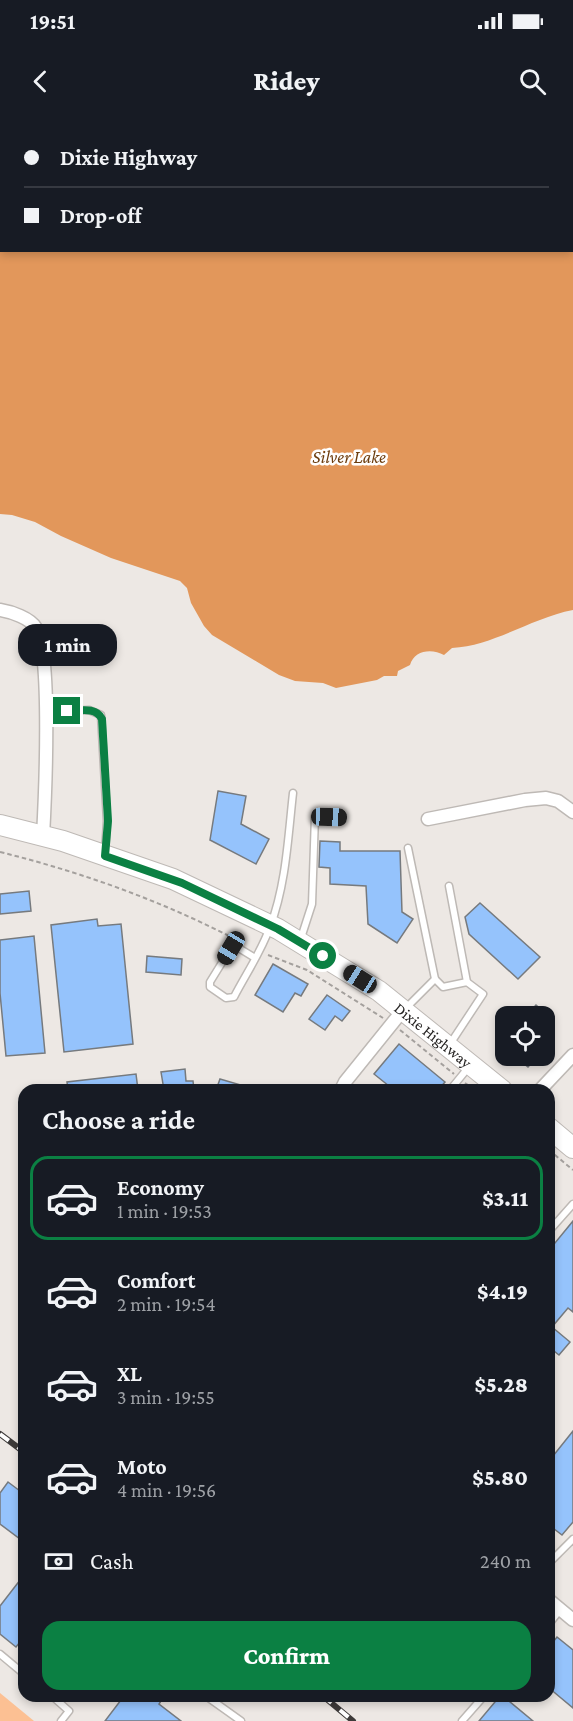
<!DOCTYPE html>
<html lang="en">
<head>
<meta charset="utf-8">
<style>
  body { margin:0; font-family:"Crimson Pro",serif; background:#242831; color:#f1f3f6; height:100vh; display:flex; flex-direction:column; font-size:22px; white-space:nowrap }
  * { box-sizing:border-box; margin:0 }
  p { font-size:20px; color:#9ea1a6 }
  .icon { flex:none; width:33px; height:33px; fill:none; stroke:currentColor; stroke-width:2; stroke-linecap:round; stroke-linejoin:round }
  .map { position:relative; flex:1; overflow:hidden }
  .sheet { position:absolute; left:18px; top:964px; width:537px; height:618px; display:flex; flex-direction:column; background:#171b24; border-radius:18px; box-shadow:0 3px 9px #0003 }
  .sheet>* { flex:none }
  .hud { position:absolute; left:0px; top:0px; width:573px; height:132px; box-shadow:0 3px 9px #0003; display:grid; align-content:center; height:132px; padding:0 24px; background:#171b24 }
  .buttons { position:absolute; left:495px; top:886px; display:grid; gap:12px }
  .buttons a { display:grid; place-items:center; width:60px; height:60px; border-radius:12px; background:#171b24; box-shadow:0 3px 9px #0003; font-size:30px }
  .end { position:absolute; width:27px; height:27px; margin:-14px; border:8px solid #0b8043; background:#fff; box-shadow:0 0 0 3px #fff }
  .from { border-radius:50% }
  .bubble { position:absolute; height:42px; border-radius:18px; background:#171b24; box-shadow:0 3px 9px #0003; font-size:20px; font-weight:800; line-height:42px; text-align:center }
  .car { position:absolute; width:18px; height:36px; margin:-18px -9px; border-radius:8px; box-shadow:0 0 4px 2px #0007; background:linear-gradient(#222 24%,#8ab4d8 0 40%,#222 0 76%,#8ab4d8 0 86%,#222 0) }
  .hud b { display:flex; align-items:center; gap:21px; height:57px; font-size:22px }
  .hud b+b { border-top:2px solid #363941 }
  .hud i { width:15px; height:15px; background:#f1f3f6 }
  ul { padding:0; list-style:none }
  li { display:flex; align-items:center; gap:18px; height:84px; margin:0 12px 9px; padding:0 12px; border:3px solid transparent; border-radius:18px }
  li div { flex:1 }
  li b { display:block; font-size:22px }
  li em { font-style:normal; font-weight:800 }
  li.current { border-color:#0b8043 }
  li>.icon { width:54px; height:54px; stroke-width:1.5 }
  h2 { padding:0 24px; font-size:27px; line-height:72px }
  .pay { display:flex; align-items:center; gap:15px; height:66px; padding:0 24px; font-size:22px }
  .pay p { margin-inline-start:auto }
  .cta { display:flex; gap:12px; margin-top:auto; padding:12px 24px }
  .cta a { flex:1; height:69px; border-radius:18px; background:#0b8043; color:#fff; font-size:24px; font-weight:800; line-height:69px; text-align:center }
  .status { display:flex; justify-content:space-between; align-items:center; height:42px; padding:0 30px; background:#171b24; direction:ltr }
  .status svg { height:16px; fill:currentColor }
  header { display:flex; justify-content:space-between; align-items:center; height:78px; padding:0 24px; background:#171b24; font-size:27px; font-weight:800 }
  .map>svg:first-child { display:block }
  .green { fill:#fcc093 }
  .water { fill:#e2975b; fill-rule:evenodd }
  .building { fill:#95c3fc; stroke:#767a7e; stroke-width:1.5 }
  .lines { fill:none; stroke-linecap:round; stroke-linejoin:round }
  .lane-casing { stroke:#beb9b5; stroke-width:9 }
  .street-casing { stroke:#beb9b5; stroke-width:15 }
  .primary-casing { stroke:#beb9b5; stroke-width:22 }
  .path { stroke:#a4a09d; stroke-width:2; stroke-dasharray:4.5 3; stroke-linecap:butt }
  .lane { stroke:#fff; stroke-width:6 }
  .street { stroke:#fff; stroke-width:12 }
  .primary { stroke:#fff; stroke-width:20 }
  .rail-casing { stroke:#3d3a39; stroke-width:6 }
  .rail { stroke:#fff; stroke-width:4; stroke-dasharray:11; stroke-linecap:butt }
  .route { stroke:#0b8043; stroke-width:8 }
  .labels { text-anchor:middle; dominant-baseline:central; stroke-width:5; stroke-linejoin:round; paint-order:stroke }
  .street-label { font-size:16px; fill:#262423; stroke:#fff }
  .water-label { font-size:18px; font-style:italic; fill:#6c3c0d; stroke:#fff }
</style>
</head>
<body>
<div class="status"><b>19:51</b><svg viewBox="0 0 49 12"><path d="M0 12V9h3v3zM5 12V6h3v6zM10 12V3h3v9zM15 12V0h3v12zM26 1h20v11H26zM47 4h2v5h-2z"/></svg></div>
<header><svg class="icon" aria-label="back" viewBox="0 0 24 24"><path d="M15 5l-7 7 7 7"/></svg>Ridey<svg class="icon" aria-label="search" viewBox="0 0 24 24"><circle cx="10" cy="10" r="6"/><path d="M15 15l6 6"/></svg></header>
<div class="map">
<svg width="573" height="1601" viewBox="0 0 573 1601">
  <rect width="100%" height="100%" fill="#ede8e4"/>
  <polygon class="green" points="0,1573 34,1601 0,1601"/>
  <path class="water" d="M0,0h573v490c-42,8 -79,36 -121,38l-8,7c-12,-7 -30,-5 -34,10l-12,6 -1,5h-13l-7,4 -41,8 -13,-5 -28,-2 -16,-6 -67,-40 -8,-9 -13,-23 -4,-15 -7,-7 -69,-23 -50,-22 -26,-14 -23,-7 -12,-1zM2,2h570v128h-570z"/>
  <g class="building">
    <polygon points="218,671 246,676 241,704 269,719 256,744 210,720"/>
    <polygon points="320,721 340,722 340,731 400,731 402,792 413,799 397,823 368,804 366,766 330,764 330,748 319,747"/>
    <polygon points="29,771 31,791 0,794 0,774"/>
    <polygon points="480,783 540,837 518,859 469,814 465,797"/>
    <polygon points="97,799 98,806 121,804 133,924 64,932 51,805"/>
    <polygon points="34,816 45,933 6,936 0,873 0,820"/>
    <polygon points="147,836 182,839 181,855 146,852"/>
    <polygon points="273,844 308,864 301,876 295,873 283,892 255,875"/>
    <polygon points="327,875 350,891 342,901 335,896 325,910 309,899"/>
    <polygon points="536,885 550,897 525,897"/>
    <polygon points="399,924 445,962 438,970 394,970 374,954"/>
    <polygon points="514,936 538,936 528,947"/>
    <polygon points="185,949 186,961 193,961 194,970 176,970 175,968 164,970 161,952"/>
    <polygon points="136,954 138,970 68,970 67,962"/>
    <polygon points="220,959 251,968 251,970 216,970"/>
    <polygon points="573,1101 573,1192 568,1188 552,1207 570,1222 559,1235 549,1227 549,1117 555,1123"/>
    <polygon points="573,1311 573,1402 562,1415 549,1405 549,1341"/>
    <polygon points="8,1362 24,1374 24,1422 0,1404 0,1373"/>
    <polygon points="24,1455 24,1517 16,1527 0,1514 0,1486"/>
    <polygon points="557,1517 573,1530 573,1588 549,1568 549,1527"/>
    <polygon points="124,1576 164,1576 159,1584 181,1601 105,1601"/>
    <polygon points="500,1576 503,1576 533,1601 479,1601"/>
  </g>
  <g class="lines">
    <defs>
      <g id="lane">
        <polyline points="46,592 89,590 101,595 107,701 105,732"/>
        <polyline points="449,766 467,862"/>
        <polyline points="301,818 312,784 315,696 342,698"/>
        <path d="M255,838l-18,-11 -6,1 -21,34v5l16,11 8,-1c12,-23 27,-45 36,-70 16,-42 18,-89 23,-134"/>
        <polyline points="435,859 443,867 467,862 483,874 450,924"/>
        <polyline points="406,888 435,859 408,728"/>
        <polyline points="450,970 468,948"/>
        <polyline points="549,1111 573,1084"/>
        <polyline points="549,1443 573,1419"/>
        <polyline points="549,1504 560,1490"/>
        <polyline points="0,1534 24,1554"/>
        <polyline points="52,1576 69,1591 61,1601"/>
        <polyline points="206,1576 241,1601"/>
        <polyline points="462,1601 484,1576"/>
      </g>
      <g id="street">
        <path d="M0,490c12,2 30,8 36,18 16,25 9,172 7,208"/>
        <polyline points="428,699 525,680 546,678 558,681 573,692"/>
        <polyline points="341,970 345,962 403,890"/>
        <polyline points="540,970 573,935"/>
        <polyline points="549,1480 573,1500"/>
      </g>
      <g id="primary">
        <path id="s1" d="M0,705l63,16 110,38 105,50 101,62 123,99"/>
        <polyline points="549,1008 573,1028"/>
      </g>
    </defs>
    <use href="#lane" class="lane-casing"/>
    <use href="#street" class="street-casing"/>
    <use href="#primary" class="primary-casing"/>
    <g class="path">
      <path d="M0,732c81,20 159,48 233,86"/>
      <polyline points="268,835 307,850 383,898"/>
      <polyline points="400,910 454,954"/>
      <polyline points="465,963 475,970"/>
      <polyline points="549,1030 573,1050"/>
    </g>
    <use href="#lane" class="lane"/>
    <use href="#street" class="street"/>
    <use href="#primary" class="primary"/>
    <defs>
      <g id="rail">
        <polyline points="0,1314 24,1332"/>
        <polyline points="323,1576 353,1601"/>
      </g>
    </defs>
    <use href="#rail" class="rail-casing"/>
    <use href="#rail" class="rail"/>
  </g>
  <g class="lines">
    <path class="route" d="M67,591c12,0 29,-5 35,8l6,102 -3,35 77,27 96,46 45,27"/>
  </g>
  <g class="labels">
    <g class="street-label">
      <text stroke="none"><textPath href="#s1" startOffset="486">Dixie Highway</textPath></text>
    </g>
    <g class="water-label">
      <text x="349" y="337">Silver Lake</text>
    </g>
  </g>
</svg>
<div class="buttons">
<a><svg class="icon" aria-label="locate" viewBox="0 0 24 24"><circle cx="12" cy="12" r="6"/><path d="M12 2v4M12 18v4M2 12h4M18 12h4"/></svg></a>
</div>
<i class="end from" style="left:323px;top:836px"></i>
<i class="end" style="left:67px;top:591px"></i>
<div class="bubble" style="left:18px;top:504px;width:99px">1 min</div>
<i class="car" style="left:329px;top:697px;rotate:92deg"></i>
<i class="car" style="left:231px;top:828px;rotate:211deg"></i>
<i class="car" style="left:360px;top:859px;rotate:302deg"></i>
<div class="hud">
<b><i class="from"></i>Dixie Highway</b>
<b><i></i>Drop-off</b>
</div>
<section class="sheet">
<h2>Choose a ride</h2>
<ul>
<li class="current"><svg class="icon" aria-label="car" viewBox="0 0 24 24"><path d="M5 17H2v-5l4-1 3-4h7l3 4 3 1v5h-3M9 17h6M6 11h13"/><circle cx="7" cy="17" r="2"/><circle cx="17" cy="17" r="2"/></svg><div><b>Economy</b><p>1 min · 19:53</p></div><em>$3.11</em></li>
<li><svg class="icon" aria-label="car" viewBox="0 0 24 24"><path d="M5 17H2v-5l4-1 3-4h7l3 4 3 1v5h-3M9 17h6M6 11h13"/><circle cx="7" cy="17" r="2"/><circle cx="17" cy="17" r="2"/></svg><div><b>Comfort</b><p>2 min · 19:54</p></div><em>$4.19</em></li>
<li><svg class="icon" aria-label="car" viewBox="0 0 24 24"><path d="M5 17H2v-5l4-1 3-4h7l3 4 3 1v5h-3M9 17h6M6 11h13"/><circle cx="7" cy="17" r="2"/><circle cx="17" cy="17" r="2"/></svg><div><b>XL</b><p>3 min · 19:55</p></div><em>$5.28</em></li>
<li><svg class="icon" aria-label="car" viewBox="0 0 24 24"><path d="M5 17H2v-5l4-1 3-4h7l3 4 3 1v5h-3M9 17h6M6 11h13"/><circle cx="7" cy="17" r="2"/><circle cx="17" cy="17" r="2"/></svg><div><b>Moto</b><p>4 min · 19:56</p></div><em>$5.80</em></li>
</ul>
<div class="pay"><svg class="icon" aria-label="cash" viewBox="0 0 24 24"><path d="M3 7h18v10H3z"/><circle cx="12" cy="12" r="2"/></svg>Cash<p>240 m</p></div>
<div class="cta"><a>Confirm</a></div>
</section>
</div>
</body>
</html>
